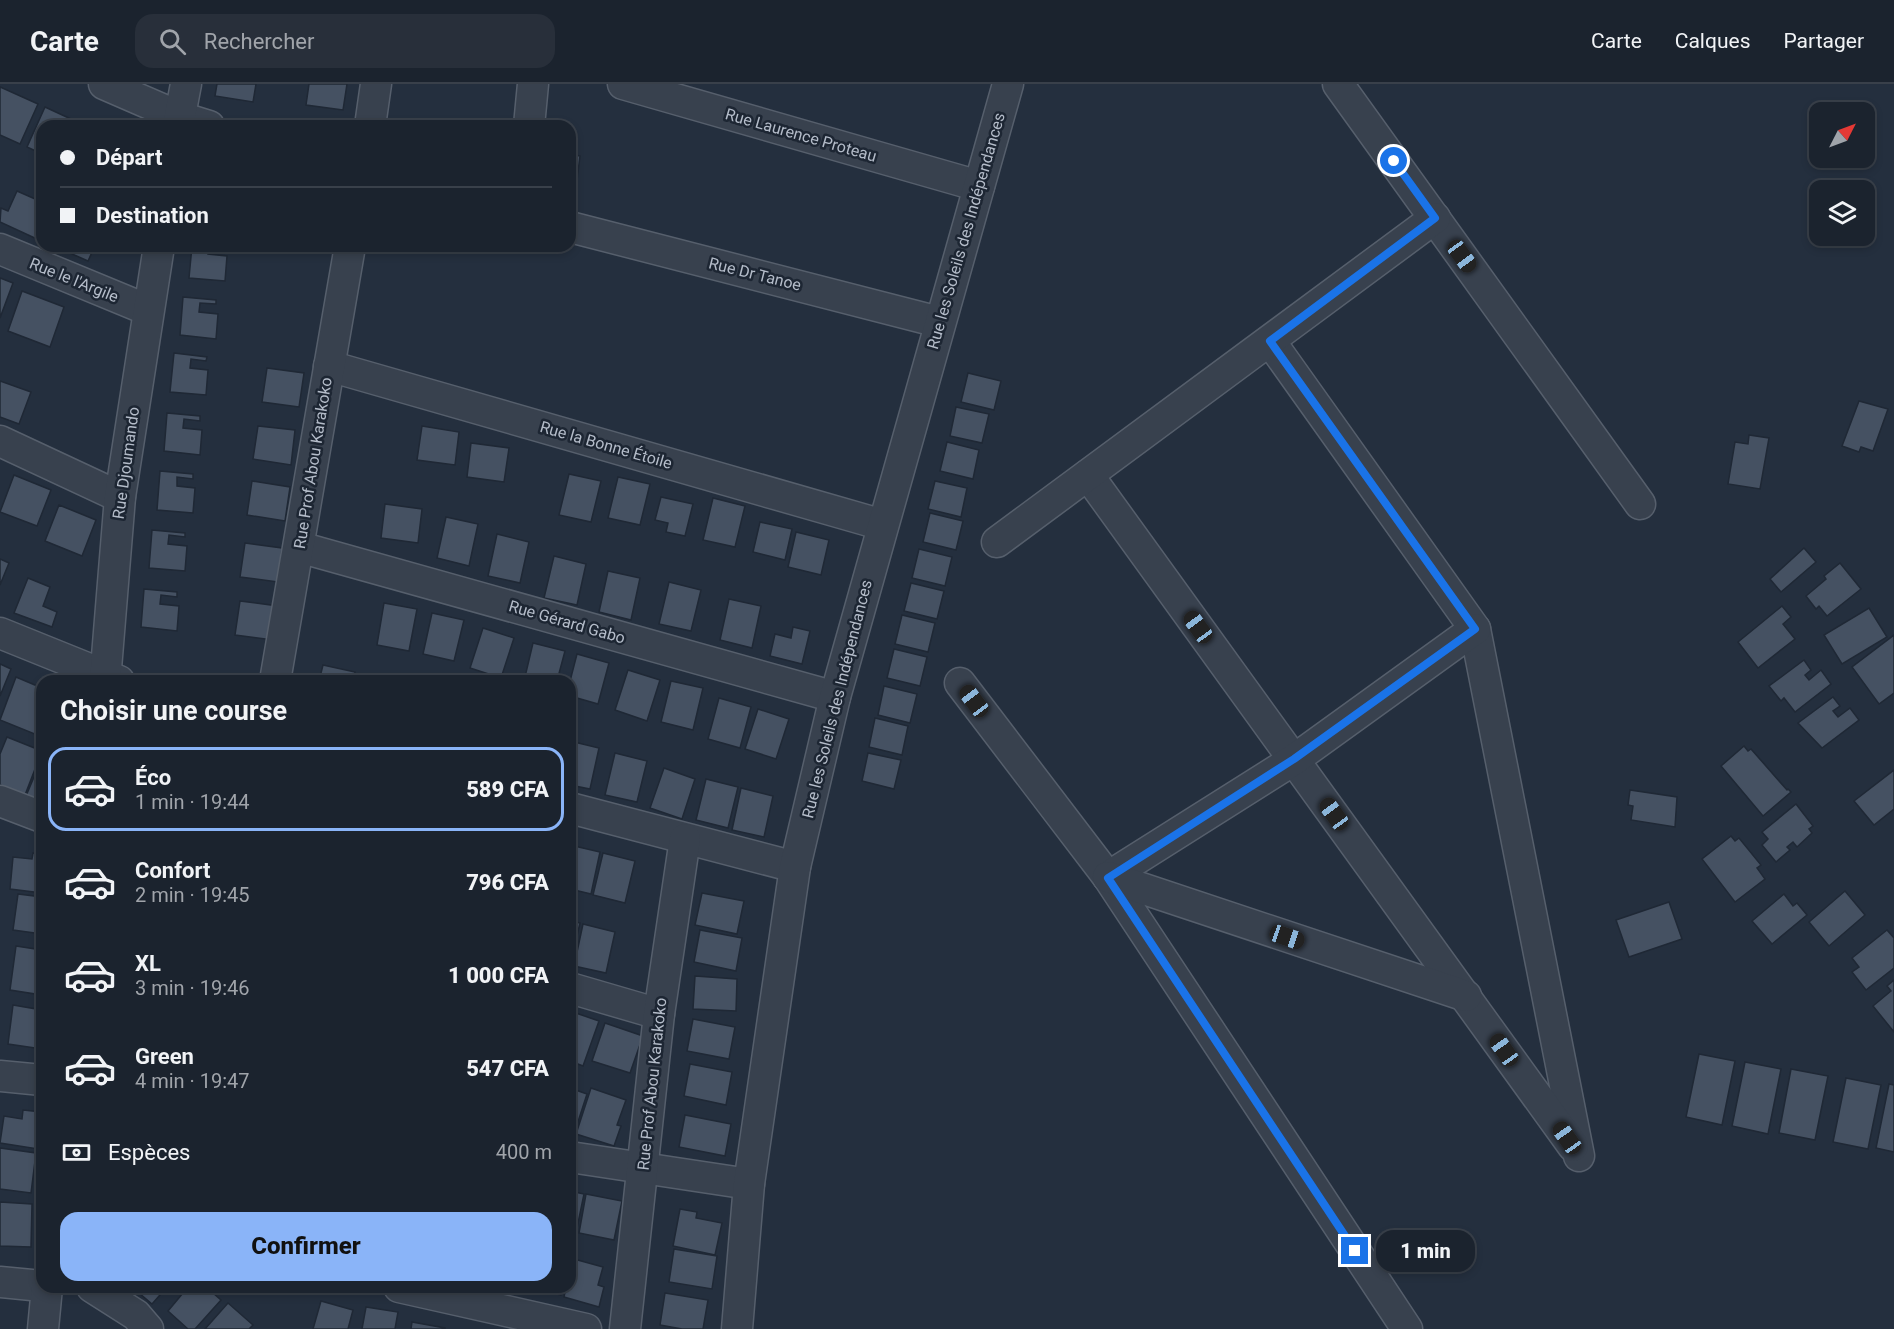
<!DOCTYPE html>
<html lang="fr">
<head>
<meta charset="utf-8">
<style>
  body { margin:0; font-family:Roboto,sans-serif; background:#282f3a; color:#f1f3f6; height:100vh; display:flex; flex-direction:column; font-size:22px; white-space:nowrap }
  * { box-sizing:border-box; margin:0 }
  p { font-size:20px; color:#a0a4aa }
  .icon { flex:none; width:33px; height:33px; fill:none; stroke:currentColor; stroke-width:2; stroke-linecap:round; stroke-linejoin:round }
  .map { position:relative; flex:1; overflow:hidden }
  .panel { position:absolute; left:36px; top:591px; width:540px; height:618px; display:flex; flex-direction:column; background:#1b232e; border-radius:18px; box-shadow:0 3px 9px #0003,0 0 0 2px #39404a }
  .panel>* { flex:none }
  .guide { position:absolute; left:36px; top:36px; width:540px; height:132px; border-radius:18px; box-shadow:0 3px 9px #0003,0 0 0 2px #39404a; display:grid; align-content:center; height:132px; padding:0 24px; background:#1b232e }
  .needle { width:39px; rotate:48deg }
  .tools { position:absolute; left:1809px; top:18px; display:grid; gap:12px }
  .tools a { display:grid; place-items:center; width:66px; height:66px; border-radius:12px; background:#1b232e; box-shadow:0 3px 9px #0003,0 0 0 2px #39404a; font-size:30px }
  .end { position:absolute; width:27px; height:27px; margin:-14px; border:8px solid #1a73e8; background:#fff; box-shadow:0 0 0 3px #fff }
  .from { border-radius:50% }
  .bubble { position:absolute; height:42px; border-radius:18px; background:#1b232e; box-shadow:0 3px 9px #0003,0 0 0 2px #39404a; font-size:20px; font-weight:800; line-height:42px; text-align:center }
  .car { position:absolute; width:18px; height:36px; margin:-18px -9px; border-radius:8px; box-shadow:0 0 4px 2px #0007; background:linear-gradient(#222 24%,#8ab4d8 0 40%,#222 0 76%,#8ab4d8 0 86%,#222 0) }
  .guide b { display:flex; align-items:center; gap:21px; height:57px; font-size:22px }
  .guide b+b { border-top:2px solid #39404a }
  .guide i { width:15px; height:15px; background:#f1f3f6 }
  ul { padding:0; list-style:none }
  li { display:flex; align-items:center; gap:18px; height:84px; margin:0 12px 9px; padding:0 12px; border:3px solid transparent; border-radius:18px }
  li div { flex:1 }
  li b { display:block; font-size:22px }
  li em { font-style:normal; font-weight:800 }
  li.on { border-color:#8ab4f8 }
  li>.icon { width:54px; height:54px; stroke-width:1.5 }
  h2 { padding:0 24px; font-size:27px; line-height:72px }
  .pay { display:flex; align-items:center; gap:15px; height:66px; padding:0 24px; font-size:22px }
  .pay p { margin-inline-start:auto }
  .primary-button { display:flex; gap:12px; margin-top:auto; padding:12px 24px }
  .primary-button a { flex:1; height:69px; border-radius:18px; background:#8ab4f8; color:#111; font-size:24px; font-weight:800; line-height:69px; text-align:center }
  header { display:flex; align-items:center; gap:36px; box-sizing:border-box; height:84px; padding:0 30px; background:#1b232e; border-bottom:2px solid #39404a }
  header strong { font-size:28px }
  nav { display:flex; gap:33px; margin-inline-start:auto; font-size:21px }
  .search { width:420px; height:54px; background:#282f3a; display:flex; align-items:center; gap:15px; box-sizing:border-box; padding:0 21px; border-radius:18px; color:#a0a4aa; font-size:22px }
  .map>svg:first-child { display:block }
  .building { fill:#455162; stroke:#1f2835; stroke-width:1.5 }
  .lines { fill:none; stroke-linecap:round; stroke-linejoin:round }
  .minor-casing { stroke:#565f6c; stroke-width:33 }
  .minor { stroke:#38414e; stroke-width:30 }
  .route { stroke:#1a73e8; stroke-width:8 }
  .labels { text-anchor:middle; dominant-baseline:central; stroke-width:5; stroke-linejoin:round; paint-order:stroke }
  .street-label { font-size:16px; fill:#b4bcc9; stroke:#1d2633 }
</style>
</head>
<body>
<header>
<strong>Carte</strong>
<div class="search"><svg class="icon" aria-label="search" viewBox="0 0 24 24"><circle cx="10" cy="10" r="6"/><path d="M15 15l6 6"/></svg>Rechercher</div>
<nav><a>Carte</a><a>Calques</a><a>Partager</a></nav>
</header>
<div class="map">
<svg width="1894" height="1245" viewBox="0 0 1894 1245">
  <rect width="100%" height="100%" fill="#242f3e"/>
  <g class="building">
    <polygon points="217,0 256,0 253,18 215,12"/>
    <polygon points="309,0 347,0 343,26 306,21"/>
    <polygon points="0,3 38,20 20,60 0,51"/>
    <polygon points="45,23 86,42 42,42 42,70 27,63"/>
    <polygon points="570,70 580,72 574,119 570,119"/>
    <polygon points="17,107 42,118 42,150 39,156 0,138 1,124 8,127"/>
    <polygon points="54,162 88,162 94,164 88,177"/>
    <polygon points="192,162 209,162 208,170 227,172 225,197 189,194"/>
    <polygon points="0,194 13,199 0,234"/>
    <polygon points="22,207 64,223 50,263 8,247"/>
    <polygon points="183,213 216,216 216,220 200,219 199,228 218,230 216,255 180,251"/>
    <polygon points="174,269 207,273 206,277 191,275 190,284 208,286 206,311 170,308"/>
    <polygon points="267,284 304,289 299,323 262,318"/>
    <polygon points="968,289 1001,297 994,326 961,318"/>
    <polygon points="0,297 31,308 19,340 0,333"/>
    <polygon points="1859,317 1888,325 1873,367 1861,363 1859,368 1842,362"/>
    <polygon points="956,323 989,330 982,359 950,352"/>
    <polygon points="167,329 200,332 200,337 184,335 183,344 202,346 200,371 164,367"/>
    <polygon points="258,342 295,346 291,381 253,375"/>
    <polygon points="422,342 459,348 455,381 417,376"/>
    <polygon points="1749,351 1769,354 1760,405 1728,400 1735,358 1748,360"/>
    <polygon points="947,358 979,366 973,395 940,387"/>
    <polygon points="471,359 509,364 504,398 467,393"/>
    <polygon points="160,387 193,390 193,395 177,393 177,402 195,404 193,429 157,426"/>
    <polygon points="569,390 601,397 591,438 559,431"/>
    <polygon points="14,391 51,406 37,442 0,428"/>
    <polygon points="618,393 650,400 640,441 608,434"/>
    <polygon points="252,397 290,403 285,437 247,431"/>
    <polygon points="935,397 967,404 961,433 928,425"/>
    <polygon points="661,413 693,420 685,452 666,448 668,439 655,436"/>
    <polygon points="713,414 745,422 735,463 703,456"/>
    <polygon points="385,420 422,425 418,459 381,454"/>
    <polygon points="59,421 96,436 82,472 45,457"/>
    <polygon points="930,429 963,437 956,466 923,458"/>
    <polygon points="446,433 478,440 469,482 437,474"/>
    <polygon points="760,438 792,445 785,476 753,468"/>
    <polygon points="152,446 185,449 185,453 169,451 168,460 187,462 185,487 149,484"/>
    <polygon points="796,448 829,456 821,491 788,483"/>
    <polygon points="497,450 529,458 520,499 488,492"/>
    <polygon points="245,459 282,464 278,498 240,493"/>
    <polygon points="1804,464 1816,478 1781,508 1770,495"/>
    <polygon points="919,465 952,473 945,502 912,494"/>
    <polygon points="554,472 586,480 577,521 544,514"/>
    <polygon points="0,475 9,479 0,501"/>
    <polygon points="1840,479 1861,505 1827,532 1819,522 1816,525 1806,512 1826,495 1824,492"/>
    <polygon points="608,487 640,494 631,536 599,528"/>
    <polygon points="28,494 50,503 43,522 57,528 52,543 14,529"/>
    <polygon points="669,498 701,506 691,547 659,540"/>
    <polygon points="911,499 944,507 937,535 904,527"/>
    <polygon points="144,505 177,508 177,513 161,511 160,520 179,522 177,547 141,543"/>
    <polygon points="729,515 761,522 752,564 720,556"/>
    <polygon points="240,517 278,522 273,556 235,551"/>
    <polygon points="384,519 417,525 409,567 377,561"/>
    <polygon points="1782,522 1791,533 1783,540 1795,555 1758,584 1738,558"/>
    <polygon points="1869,524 1887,553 1842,580 1824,551"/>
    <polygon points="432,529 464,536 454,577 423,570"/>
    <polygon points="902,531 935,539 928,568 895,560"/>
    <polygon points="793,543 810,547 802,580 770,572 775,550 791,554"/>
    <polygon points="483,544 514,554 501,594 470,584"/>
    <polygon points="1894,551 1894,609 1879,620 1852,583"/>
    <polygon points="533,559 565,567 557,597 524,597"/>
    <polygon points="894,565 927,573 920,602 887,594"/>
    <polygon points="577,570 609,579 598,620 570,612 570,597"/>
    <polygon points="1804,576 1811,586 1805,591 1809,596 1821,586 1831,600 1795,628 1784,614 1781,617 1769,602"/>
    <polygon points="0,580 11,585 0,612"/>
    <polygon points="323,581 355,588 353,597 319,597"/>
    <polygon points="628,586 660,596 647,637 615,626"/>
    <polygon points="16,593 42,604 42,653 0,636"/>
    <polygon points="671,597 703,604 693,646 661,638"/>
    <polygon points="884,602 917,610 910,639 878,631"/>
    <polygon points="1833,613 1840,622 1833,627 1838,633 1850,624 1859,636 1822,664 1798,639"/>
    <polygon points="719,614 751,623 740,664 708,655"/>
    <polygon points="758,625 789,635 776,675 745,665"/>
    <polygon points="875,634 908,642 902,671 869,663"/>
    <polygon points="7,653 42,667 25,711 0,701 0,670"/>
    <polygon points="570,657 599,664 590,705 570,701"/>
    <polygon points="1744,662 1748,667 1751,665 1787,706 1788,705 1791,708 1763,732 1721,682"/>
    <polygon points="615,669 647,677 637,718 605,711"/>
    <polygon points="868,669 901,676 894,705 862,697"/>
    <polygon points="42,674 42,719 26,712"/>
    <polygon points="664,684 695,695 682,735 650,724"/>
    <polygon points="1894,686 1894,725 1874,741 1854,717"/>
    <polygon points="706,695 738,703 728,744 696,736"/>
    <polygon points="741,704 773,712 764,753 732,746"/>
    <polygon points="1630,706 1677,713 1675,743 1631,736 1633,722 1628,721"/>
    <polygon points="1796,720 1813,742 1809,745 1812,749 1797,763 1793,758 1787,763 1790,766 1776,778 1762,761 1768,755 1762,748"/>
    <polygon points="1731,752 1735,757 1739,754 1761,781 1757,784 1765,795 1735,818 1702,775"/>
    <polygon points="570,761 600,768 591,810 570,805"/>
    <polygon points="33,769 42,770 42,809 10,805 13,773 32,775"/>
    <polygon points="603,769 635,777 625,819 593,811"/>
    <polygon points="1845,807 1865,831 1829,862 1809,838"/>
    <polygon points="702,809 744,817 737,850 695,841"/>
    <polygon points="18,810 42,813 42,850 13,846"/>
    <polygon points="1784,810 1793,822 1797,819 1807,831 1772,860 1752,837"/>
    <polygon points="1669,818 1682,855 1629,873 1616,836"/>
    <polygon points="570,837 580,839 570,881"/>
    <polygon points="583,840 615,848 606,889 574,882"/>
    <polygon points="700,846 742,854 736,887 694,878"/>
    <polygon points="1887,846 1894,854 1894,884 1866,906 1852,888 1859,883 1852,874"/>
    <polygon points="16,862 42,866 42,911 10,906"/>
    <polygon points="695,892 737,895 736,927 693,925"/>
    <polygon points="1894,896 1894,948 1873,922 1891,907 1887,902"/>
    <polygon points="13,921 42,926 42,965 8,960"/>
    <polygon points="570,927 599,937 583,982 570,977"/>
    <polygon points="693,935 735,943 729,975 687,967"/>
    <polygon points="605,939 643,952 630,989 592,977"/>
    <polygon points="1699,970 1735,977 1722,1041 1686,1033"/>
    <polygon points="1745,978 1781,985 1768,1050 1732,1042"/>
    <polygon points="690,980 732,988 726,1021 684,1012"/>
    <polygon points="1791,985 1828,992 1815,1056 1779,1049"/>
    <polygon points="1846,994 1881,1001 1868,1065 1833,1058"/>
    <polygon points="1889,1000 1894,1001 1894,1068 1876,1064"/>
    <polygon points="570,1004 587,1010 575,1047 570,1046"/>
    <polygon points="591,1004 626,1016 617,1041 621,1042 614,1062 576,1050"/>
    <polygon points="23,1026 42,1028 38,1065 0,1059 4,1032 22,1035"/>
    <polygon points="685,1031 731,1040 725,1072 679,1063"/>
    <polygon points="0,1064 36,1069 31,1109 0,1105"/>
    <polygon points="570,1107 584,1110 576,1149 570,1148"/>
    <polygon points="586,1110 622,1117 614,1156 579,1149"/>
    <polygon points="0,1118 32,1120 31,1163 0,1162"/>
    <polygon points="680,1125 697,1128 696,1134 722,1139 715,1171 673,1162"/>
    <polygon points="674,1165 717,1172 712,1205 669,1198"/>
    <polygon points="574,1175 603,1183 598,1201 604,1203 599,1223 564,1213 566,1203 570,1203 570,1190"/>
    <polygon points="132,1203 167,1203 152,1220"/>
    <polygon points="188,1203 206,1203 221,1216 195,1245 188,1245 168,1227"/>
    <polygon points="532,1203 563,1203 561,1211"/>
    <polygon points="665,1209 708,1216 703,1245 682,1245 660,1241"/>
    <polygon points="321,1217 353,1226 348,1245 313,1245"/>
    <polygon points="228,1219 253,1241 249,1245 205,1245"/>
    <polygon points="366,1223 398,1228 395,1245 362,1245"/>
    <polygon points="412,1238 445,1244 445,1245 411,1245"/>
  </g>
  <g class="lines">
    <defs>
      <g id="minor">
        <polyline points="104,0 180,33 209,42"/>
        <polyline points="623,0 979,102"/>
        <polyline points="1338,0 1640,420"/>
        <polyline points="178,42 186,0"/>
        <polyline points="370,42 376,0"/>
        <polyline points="529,42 533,0"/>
        <polyline points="570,143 939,238"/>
        <polyline points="0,165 148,226"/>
        <polyline points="1270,257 1475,545 1579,1072"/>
        <polyline points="329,282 883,441"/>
        <polyline points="0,357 120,413"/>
        <polyline points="1088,391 1573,1062"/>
        <polyline points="997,458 1435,134"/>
        <polyline points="299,463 835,613"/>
        <polyline points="0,549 119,597"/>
        <polyline points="105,597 120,413 159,162"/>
        <polyline points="275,597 350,162"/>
        <polyline points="960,599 1108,793 1407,1245"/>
        <polyline points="0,717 42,733"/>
        <polyline points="570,724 795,783"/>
        <polyline points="1108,793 1295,675 1475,545"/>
        <polyline points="1108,793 1466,912"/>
        <polyline points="570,904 659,930"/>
        <polyline points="0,992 42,996"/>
        <polyline points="570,1073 749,1100"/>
        <polyline points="0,1198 42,1202"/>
        <polyline points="92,1203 136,1231 148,1245"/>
        <polyline points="399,1203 586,1245"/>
        <polyline points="43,1245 47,1203"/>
        <polyline points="625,1245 659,930 685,755"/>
        <polyline points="737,1245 749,1100 795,783 835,613 1008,0"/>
      </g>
    </defs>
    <use href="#minor" class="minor-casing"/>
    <use href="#minor" class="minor"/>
  </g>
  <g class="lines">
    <polyline class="route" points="1355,1167 1108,794 1294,675 1475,545 1270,257 1435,134 1394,77"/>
  </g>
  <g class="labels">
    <g class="street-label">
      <text transform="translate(801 51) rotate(16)">Rue Laurence Proteau</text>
      <text transform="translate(966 147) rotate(-74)">Rue les Soleils des Indépendances</text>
      <text transform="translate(755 190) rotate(14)">Rue Dr Tanoe</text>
      <text transform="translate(74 196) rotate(22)">Rue le l'Argile</text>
      <text transform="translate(606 361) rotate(16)">Rue la Bonne Étoile</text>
      <text transform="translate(126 379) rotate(-82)">Rue Djoumando</text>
      <text transform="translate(313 379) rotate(-81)">Rue Prof Abou Karakoko</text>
      <text transform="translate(567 538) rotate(16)">Rue Gérard Gabo</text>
      <text transform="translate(837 615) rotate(-76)">Rue les Soleils des Indépendances</text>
      <text transform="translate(652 1000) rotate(-84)">Rue Prof Abou Karakoko</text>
    </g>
  </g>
</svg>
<div class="tools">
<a><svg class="needle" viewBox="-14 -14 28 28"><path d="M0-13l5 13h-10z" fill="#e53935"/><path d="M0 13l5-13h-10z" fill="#a0a4aa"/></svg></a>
<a><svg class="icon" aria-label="layers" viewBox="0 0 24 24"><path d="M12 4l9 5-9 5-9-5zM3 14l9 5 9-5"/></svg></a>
</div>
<i class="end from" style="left:1394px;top:77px"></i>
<i class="end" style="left:1355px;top:1167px"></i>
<div class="bubble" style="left:1376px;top:1146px;width:99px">1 min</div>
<i class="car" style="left:1462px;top:172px;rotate:144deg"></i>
<i class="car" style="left:1198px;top:543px;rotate:324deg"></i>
<i class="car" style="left:974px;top:617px;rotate:323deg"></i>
<i class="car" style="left:1334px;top:730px;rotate:324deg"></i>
<i class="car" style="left:1287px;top:853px;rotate:109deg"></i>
<i class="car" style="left:1504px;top:966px;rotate:325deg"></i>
<i class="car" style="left:1567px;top:1054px;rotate:325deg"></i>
<div class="guide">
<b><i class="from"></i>Départ</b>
<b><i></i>Destination</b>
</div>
<section class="panel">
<h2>Choisir une course</h2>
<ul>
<li class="on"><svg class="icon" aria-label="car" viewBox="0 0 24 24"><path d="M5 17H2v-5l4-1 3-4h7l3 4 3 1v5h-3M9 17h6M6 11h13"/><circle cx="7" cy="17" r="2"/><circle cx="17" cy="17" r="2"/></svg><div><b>Éco</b><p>1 min · 19:44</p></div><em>589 CFA</em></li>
<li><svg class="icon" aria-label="car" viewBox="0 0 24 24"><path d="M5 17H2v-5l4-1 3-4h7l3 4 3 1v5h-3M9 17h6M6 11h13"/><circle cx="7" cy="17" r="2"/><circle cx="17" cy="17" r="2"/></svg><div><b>Confort</b><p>2 min · 19:45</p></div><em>796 CFA</em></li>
<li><svg class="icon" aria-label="car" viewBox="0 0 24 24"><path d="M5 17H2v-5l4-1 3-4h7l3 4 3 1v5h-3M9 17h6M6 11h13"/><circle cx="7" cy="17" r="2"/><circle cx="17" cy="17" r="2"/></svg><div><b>XL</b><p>3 min · 19:46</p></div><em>1 000 CFA</em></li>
<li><svg class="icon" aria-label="car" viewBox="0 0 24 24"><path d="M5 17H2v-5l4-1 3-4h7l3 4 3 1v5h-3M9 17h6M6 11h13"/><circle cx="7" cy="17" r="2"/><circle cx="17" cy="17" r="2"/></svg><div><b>Green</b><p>4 min · 19:47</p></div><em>547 CFA</em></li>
</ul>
<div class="pay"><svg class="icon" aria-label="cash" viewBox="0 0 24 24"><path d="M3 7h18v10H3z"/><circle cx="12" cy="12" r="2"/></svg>Espèces<p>400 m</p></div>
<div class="primary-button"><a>Confirmer</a></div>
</section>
</div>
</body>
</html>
